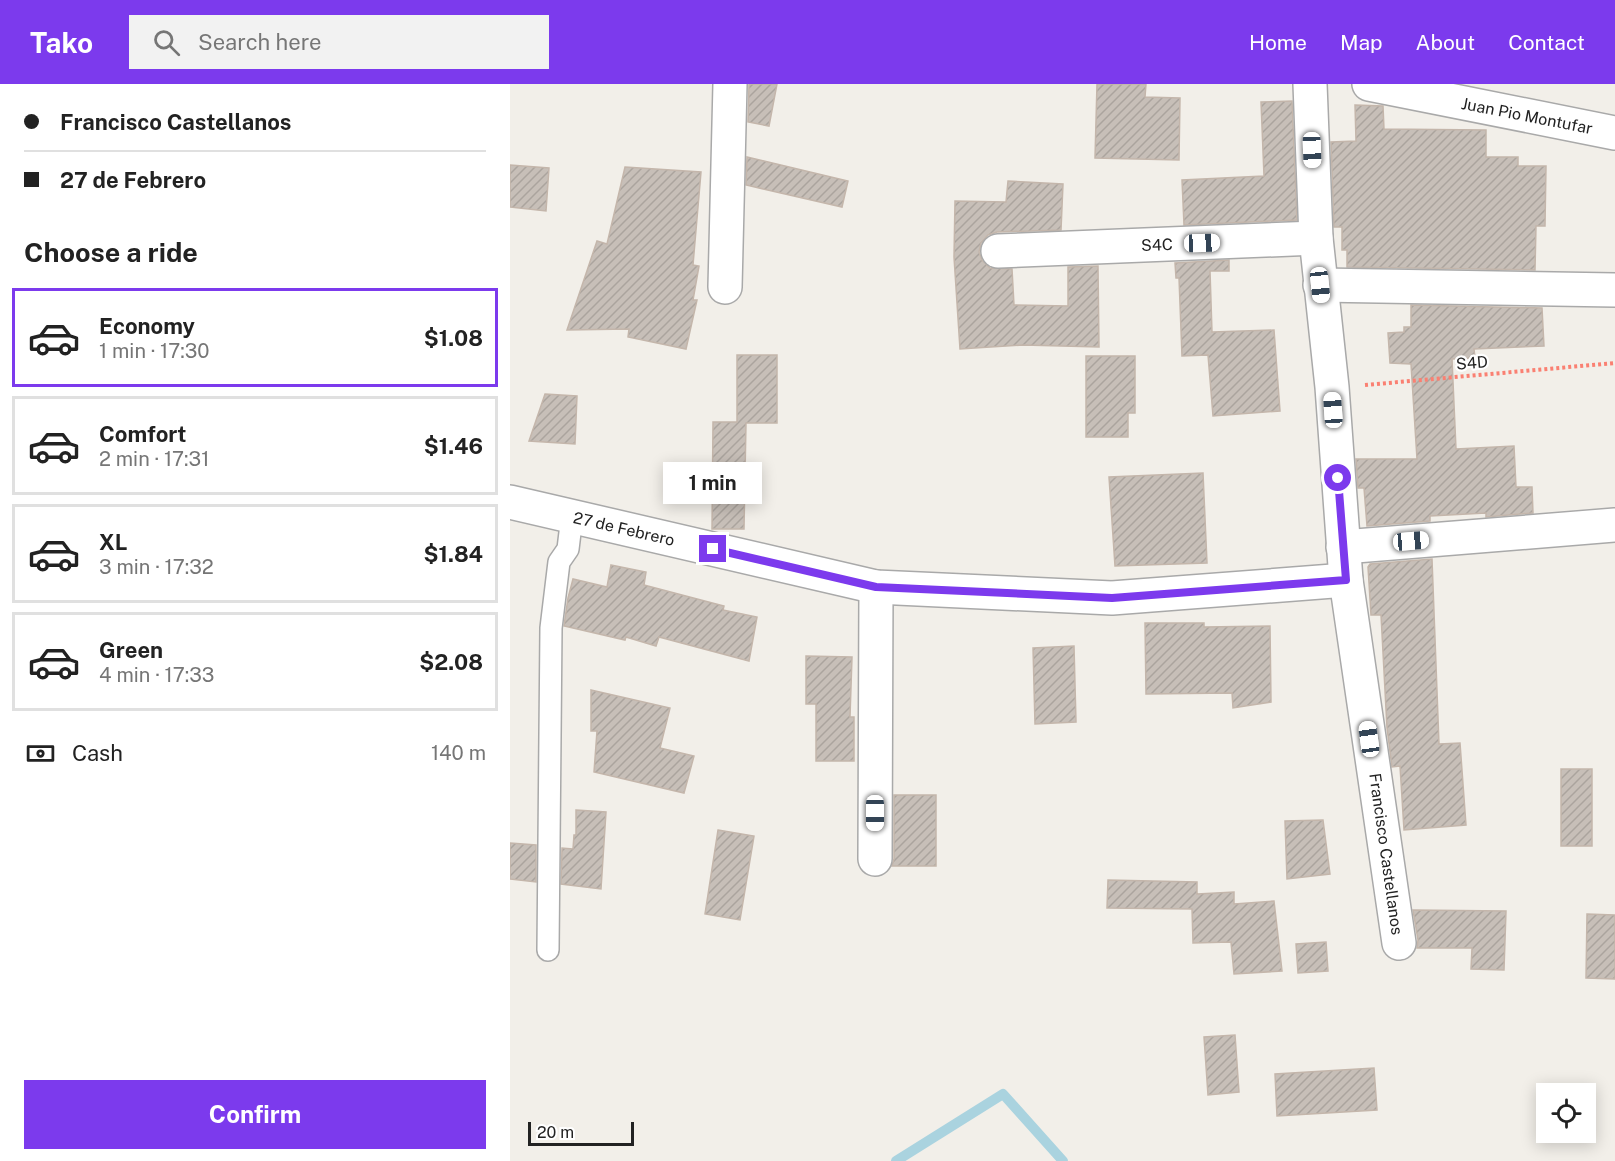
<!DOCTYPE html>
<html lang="en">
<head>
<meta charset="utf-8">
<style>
  body { margin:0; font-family:"Public Sans",sans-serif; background:#f2f2f2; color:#222; height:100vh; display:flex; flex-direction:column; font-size:22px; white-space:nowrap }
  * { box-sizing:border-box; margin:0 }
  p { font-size:20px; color:#767676 }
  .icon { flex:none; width:33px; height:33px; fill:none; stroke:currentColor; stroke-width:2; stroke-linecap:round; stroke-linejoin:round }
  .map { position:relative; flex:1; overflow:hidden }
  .panel { display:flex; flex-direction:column; background:#fff; width:510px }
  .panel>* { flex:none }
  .guide { display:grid; align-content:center; height:132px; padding:0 24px; background:#fff }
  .controls { position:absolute; left:1026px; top:999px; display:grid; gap:12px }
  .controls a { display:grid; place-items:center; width:60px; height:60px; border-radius:0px; background:#fff; box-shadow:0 3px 15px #0003; font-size:30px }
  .scale { position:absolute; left:18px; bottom:15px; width:106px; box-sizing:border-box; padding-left:6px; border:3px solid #222; border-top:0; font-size:16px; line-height:21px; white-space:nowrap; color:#222; -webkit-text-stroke:4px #fff; paint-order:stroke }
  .end { position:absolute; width:27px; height:27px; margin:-14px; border:8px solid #7c3aed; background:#fff; box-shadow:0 0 0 3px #fff }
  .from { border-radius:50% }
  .bubble { position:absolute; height:42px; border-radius:0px; background:#fff; box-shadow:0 3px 15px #0003; font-size:20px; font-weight:700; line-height:42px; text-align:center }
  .car { position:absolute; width:18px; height:36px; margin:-18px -9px; border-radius:8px; box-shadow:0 0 4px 2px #0007; background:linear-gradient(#fff 24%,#345 0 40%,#fff 0 76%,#345 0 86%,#fff 0) }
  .guide b { display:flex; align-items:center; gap:21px; height:57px; font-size:22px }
  .guide b+b { border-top:2px solid #e0e0e0 }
  .guide i { width:15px; height:15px; background:#222 }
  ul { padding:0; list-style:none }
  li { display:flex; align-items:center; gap:18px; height:99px; margin:0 12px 9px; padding:0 12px; border:3px solid #e0e0e0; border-radius:0px }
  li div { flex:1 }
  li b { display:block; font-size:22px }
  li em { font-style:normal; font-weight:700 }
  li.current { border-color:#7c3aed }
  li>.icon { width:54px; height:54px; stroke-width:1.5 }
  h2 { padding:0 24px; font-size:27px; line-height:72px }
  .pay { display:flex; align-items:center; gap:15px; height:66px; padding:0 24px; font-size:22px }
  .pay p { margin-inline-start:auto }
  .primary-button { display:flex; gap:12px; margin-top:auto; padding:12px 24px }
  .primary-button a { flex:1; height:69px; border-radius:0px; background:#7c3aed; color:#fff; font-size:24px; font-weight:700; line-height:69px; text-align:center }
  header { display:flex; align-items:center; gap:36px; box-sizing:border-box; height:84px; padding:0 30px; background:#7c3aed; color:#fff }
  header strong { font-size:28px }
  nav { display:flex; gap:33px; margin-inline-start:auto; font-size:21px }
  .search { width:420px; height:54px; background:#f2f2f2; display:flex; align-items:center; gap:15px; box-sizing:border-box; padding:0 21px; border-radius:0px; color:#767676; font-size:22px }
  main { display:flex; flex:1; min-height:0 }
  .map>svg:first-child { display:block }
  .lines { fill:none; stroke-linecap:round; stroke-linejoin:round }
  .stream { stroke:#aad3df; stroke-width:10 }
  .building { fill:url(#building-hatch); stroke:#c4b6ab; stroke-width:1.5 }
  .lane-casing { stroke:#a9a9a9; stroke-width:24 }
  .street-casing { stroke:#a9a9a9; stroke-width:36 }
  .path { stroke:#fa8072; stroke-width:4; stroke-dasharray:3 3; stroke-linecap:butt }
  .lane { stroke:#fff; stroke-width:21 }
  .street { stroke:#fff; stroke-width:33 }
  .route { stroke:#7c3aed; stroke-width:8 }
  .labels { text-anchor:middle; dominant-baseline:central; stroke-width:4.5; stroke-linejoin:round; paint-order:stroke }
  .street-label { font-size:16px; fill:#222; stroke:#fff }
</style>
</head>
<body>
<header>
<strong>Tako</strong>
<div class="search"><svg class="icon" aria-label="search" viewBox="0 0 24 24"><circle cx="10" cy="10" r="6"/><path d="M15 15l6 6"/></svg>Search here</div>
<nav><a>Home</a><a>Map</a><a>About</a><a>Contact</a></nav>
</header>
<main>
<section class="panel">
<div class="guide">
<b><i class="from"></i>Francisco Castellanos</b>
<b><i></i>27 de Febrero</b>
</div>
<h2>Choose a ride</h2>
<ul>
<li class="current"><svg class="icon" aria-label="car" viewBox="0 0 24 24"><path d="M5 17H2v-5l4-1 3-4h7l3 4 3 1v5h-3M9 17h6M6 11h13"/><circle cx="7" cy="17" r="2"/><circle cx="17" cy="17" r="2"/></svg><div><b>Economy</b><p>1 min · 17:30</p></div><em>$1.08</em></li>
<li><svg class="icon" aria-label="car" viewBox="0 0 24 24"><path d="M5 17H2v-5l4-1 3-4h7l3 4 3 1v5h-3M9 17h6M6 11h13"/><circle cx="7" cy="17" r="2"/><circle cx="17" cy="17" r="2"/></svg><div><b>Comfort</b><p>2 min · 17:31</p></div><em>$1.46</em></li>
<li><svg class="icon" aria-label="car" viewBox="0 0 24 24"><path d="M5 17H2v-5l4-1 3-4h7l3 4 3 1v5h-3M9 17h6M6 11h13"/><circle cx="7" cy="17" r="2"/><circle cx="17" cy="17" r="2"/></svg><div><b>XL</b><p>3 min · 17:32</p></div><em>$1.84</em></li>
<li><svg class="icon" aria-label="car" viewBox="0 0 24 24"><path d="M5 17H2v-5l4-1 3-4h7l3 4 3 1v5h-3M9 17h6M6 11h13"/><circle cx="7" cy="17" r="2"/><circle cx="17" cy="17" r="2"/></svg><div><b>Green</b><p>4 min · 17:33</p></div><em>$2.08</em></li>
</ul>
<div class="pay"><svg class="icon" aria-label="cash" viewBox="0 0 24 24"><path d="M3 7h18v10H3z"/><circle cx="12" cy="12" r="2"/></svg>Cash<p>140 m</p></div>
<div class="primary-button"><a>Confirm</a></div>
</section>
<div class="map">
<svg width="1105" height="1077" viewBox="0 0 1105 1077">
  <defs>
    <pattern id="building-hatch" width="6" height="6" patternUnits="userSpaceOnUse" patternTransform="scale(1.5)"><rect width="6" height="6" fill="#c7bfb8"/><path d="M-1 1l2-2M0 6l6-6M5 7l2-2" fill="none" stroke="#aba49e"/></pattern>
  </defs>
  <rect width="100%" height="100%" fill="#f2efe9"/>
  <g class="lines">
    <polyline class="stream" points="386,1077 493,1010 553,1077"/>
  </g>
  <g class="building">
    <polygon points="239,0 267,0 259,42 238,38"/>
    <polygon points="587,0 636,0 635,13 670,14 669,76 585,74"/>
    <polygon points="782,17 787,136 674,141 672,96 754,92 751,18"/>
    <polygon points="845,21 873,22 874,45 976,46 976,73 1008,73 1008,82 1036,82 1035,142 1026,142 1025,186 837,183 837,166 832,166 832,143 824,143 821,58 846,57"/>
    <polygon points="237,73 338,97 332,123 236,101"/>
    <polygon points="0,81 39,84 36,127 0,123"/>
    <polygon points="115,83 191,88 183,181 189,182 183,216 187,216 176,265 118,253 119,245 57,246 87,157 97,160"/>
    <polygon points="498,97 553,100 551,146 487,148 478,151 471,159 469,168 472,176 480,184 502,185 504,221 558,222 558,183 588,182 589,263 513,261 450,265 444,173 445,117 496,118"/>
    <polygon points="719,176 719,187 700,187 702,248 764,246 770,327 703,332 698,271 672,272 669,194 666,194 665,179"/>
    <polygon points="901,221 1032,224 1034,262 964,265 965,274 942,275 946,365 1004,362 1006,403 1022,403 1023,429 976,433 976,429 920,432 920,437 857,442 854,404 848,404 846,375 907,375 901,280 880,279 878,249 894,248 894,243 901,243"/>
    <polygon points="227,271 267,271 267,339 236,339 234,445 202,445 203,338 227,338"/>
    <polygon points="576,272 625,272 625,329 618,329 618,353 576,353"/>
    <polygon points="35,310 67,312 65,360 19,357"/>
    <polygon points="693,389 697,479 605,482 599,393"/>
    <polygon points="922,475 929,660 950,659 956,741 894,746 890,682 882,683 877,644 871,531 861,531 858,483 860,480"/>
    <polygon points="101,481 136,488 134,501 214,522 213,526 247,533 239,577 149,553 146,562 116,553 115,556 54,542 58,514 63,495 97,503"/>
    <polygon points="635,539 694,539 694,543 760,542 761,618 723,624 722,609 636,610"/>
    <polygon points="564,562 566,638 525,640 523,564"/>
    <polygon points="296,572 342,573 340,633 344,633 344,677 306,677 306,620 296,620"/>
    <polygon points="81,606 160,624 150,664 184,672 174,709 84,688 87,647 81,647"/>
    <rect x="1051" y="685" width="31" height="77"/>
    <polygon points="384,711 426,711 426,782 382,782 384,775"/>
    <polygon points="66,726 96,728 91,805 51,800 52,764 63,765 64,751 66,751"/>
    <polygon points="813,736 820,790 777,795 775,737"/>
    <polygon points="208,746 244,752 230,836 195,830"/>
    <polygon points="0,759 26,761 26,798 0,795"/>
    <polygon points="598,796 687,798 687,810 724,808 724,820 764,817 772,887 724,890 721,858 683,859 682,825 597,824"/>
    <polygon points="903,826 996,827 994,886 961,885 962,864 907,864 908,856"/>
    <polygon points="1077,830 1105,831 1105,895 1076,894"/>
    <polygon points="816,858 818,887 788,889 786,860"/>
    <polygon points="725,951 729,1008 698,1011 694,953"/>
    <polygon points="864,984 867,1026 767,1032 765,990"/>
  </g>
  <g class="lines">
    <defs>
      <polyline id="lane" points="38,866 41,544 49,478 58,465 62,432"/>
      <g id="street">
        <polyline points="800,0 806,154 822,303 836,496 889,859"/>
        <polyline points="859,0 1105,49"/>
        <polyline points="488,167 806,154"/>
        <polyline points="810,201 1105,206"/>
        <polyline points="215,203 220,0"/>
        <polyline points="0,418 366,503 602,514 836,496"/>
        <polyline points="833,463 1105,441"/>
        <polyline points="365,775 366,503"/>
      </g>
    </defs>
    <use href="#lane" class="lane-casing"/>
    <use href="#street" class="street-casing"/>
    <polyline class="path" points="855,301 1105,279"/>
    <use href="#lane" class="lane"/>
    <use href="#street" class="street"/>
  </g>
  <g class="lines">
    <polyline class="route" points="203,465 366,503 602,514 836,496 828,394"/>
  </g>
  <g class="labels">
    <g class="street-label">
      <text transform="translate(1017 32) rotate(11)">Juan Pio Montufar</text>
      <text transform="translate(647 161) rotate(-2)">S4C</text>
      <text transform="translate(962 279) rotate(-5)">S4D</text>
      <text transform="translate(114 445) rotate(13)">27 de Febrero</text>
      <text transform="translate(876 770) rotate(82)">Francisco Castellanos</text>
    </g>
  </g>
</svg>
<div class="controls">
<a><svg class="icon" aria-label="locate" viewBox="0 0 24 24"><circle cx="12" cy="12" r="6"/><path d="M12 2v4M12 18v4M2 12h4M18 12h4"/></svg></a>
</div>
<div class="scale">20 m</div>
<i class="end from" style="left:828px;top:394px"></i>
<i class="end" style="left:203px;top:465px"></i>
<div class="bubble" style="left:153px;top:378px;width:99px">1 min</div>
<i class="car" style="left:802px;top:66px;rotate:178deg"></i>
<i class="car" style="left:692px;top:159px;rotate:88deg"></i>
<i class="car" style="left:810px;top:201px;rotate:174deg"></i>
<i class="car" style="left:823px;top:326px;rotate:356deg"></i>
<i class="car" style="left:901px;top:457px;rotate:85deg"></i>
<i class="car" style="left:859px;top:655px;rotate:352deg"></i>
<i class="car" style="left:365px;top:729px;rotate:180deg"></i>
</div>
</main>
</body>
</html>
